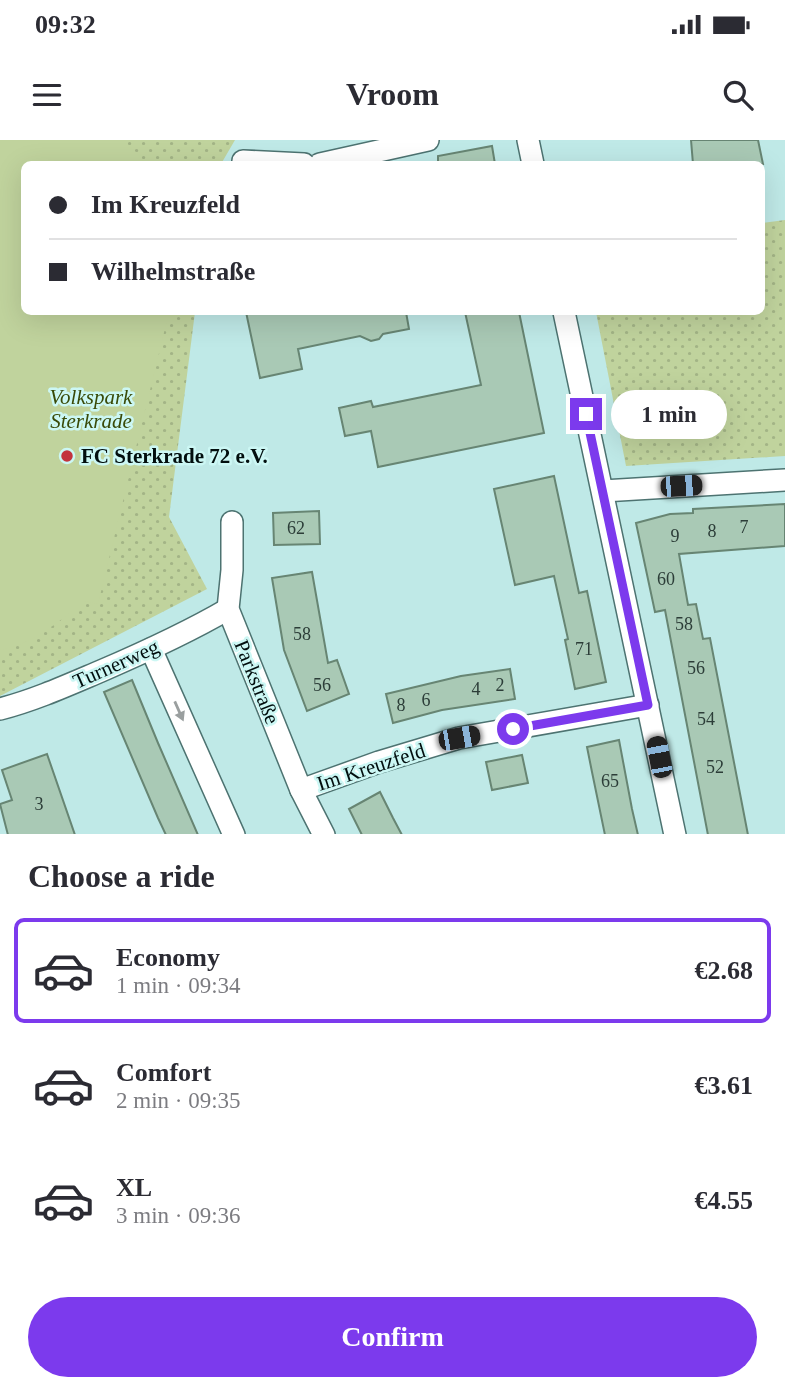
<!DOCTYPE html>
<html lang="en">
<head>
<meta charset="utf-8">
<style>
  body { margin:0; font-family:"Times New Roman",serif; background:#f2f2f3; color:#2b2b33; height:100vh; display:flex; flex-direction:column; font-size:26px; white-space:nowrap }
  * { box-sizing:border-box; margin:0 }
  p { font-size:23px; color:#7c7c81 }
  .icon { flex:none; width:38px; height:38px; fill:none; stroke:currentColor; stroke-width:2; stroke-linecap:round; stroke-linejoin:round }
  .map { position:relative; height:694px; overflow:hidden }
  .details { display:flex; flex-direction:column; background:#fff; flex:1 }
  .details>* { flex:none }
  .top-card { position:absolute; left:21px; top:21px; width:744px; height:154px; border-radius:10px; box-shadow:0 7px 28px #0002; display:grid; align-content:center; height:154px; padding:0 28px; background:#fff }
  .end { position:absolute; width:32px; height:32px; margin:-16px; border:9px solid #7c3aed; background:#fff; box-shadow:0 0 0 4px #fff }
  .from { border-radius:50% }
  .bubble { position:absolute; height:49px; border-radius:24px; background:#fff; box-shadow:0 7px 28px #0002; font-size:23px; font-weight:700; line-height:49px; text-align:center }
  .car { position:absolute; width:21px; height:42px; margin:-21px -10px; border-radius:9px; box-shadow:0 0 5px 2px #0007; background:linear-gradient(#222 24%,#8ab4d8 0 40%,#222 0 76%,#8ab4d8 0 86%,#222 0) }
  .top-card b { display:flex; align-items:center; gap:24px; height:66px; font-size:26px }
  .top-card b+b { border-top:2px solid #e1e1e2 }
  .top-card i { width:18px; height:18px; background:#2b2b33 }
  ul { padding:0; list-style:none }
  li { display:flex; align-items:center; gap:21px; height:105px; margin:0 14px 10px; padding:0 14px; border:4px solid transparent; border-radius:10px }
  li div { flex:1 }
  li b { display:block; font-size:26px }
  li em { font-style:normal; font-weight:700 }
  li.selected { border-color:#7c3aed }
  li>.icon { width:63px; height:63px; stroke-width:1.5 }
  h2 { padding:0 28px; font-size:32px; line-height:84px }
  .primary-button { display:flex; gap:14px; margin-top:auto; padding:14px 28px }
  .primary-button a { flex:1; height:80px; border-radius:42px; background:#7c3aed; color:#fff; font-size:28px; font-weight:700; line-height:80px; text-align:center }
  .status { display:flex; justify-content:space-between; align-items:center; height:49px; padding:0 35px; background:#fff; direction:ltr }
  .status svg { height:19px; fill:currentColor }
  header { display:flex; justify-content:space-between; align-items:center; height:91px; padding:0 28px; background:#fff; font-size:32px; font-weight:700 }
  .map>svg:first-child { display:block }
  .park { fill:url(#park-dots) }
  .pitch { fill:#c0d39d }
  .building { fill:#a9c9b5; stroke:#678573; stroke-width:2 }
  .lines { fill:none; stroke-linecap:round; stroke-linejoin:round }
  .minor-casing { stroke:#4d7371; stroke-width:24 }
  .minor { stroke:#fff; stroke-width:21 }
  .oneway { fill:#9a9f9f }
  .route { stroke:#7c3aed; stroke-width:9 }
  .poi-dot { fill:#c3333d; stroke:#ccf7f4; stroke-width:2.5 }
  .labels { text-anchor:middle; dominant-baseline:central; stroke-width:5; stroke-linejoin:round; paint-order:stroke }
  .number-label { font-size:18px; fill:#2c3d38 }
  .park-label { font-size:21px; font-style:italic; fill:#394a08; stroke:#ccf7f4 }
  .poi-label { font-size:21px; font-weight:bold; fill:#020e0e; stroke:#ccf7f4; text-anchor:start }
  .street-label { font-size:21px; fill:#020e0e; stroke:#ccf7f4 }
</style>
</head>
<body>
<div class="status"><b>09:32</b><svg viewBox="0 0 49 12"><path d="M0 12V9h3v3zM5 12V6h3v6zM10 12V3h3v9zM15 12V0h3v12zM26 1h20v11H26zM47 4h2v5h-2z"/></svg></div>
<header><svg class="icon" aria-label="menu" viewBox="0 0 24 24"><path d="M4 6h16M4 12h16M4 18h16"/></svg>Vroom<svg class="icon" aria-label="search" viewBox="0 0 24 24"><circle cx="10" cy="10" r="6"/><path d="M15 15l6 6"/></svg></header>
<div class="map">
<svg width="785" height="695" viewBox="0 0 785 695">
  <defs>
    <pattern id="park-dots" width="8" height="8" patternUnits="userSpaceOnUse" patternTransform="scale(1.75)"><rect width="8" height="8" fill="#c0d39d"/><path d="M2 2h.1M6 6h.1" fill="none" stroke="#a3b486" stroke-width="1.8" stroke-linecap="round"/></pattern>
  </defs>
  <rect width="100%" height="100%" fill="#bfe9e7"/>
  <g class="park">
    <polygon points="0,0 235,0 221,24 24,24 24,172 195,172 169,377 207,449 0,556"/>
    <polygon points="785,80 785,316 626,326 596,172 761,172 761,83"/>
  </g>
  <path class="pitch" d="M0,0h121l16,13 8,11h-121v148h145l-71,292 -13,-3c-26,20 -52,44 -85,49z"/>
  <g class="building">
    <polygon points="691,0 758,0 763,24 693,24"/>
    <polygon points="492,6 495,24 438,24 438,16"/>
    <polygon points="246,172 406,172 409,189 383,194 379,199 371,201 360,196 298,209 302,229 260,238"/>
    <polygon points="465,172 519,172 544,293 378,327 371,291 345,296 339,268 371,261 373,267 481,245"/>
    <polygon points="554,336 579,453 587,451 606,542 575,549 565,500 568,499 554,436 515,445 494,349"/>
    <polygon points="785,364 785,406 679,414 688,465 696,464 703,499 710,498 748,695 708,695 665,470 655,472 636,383 670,374 693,373 693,369"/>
    <polygon points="319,371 320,404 274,405 273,373"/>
    <polygon points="312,432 328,523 337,520 349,554 307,571 284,510 272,438"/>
    <polygon points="510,529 515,559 442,570 393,583 386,554 461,536"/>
    <polygon points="132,540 158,603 198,695 166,695 158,678 104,552"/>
    <polygon points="619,600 632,669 638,695 605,695 592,632 587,607"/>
    <polygon points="47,614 75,695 8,695 0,664 12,660 2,630"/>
    <polygon points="522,615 528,643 492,650 486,622"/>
    <polygon points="380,652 393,678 402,695 362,695 349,669"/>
  </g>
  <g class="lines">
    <defs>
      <g id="minor">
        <polyline points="528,0 533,24"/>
        <polyline points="243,21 304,24"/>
        <polyline points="320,24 428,0"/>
        <polyline points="564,172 675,695"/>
        <polyline points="603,351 785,340"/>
        <polyline points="232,382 232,430 228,469 301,650 324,695"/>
        <polyline points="151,509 234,695"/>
        <path d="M0,569c35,-9 68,-24 101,-38 44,-19 86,-38 127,-62"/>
        <polyline points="301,650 379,622 459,598 648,565"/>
      </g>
    </defs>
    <use href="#minor" class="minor-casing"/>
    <use href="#minor" class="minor"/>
  </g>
  <defs><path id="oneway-solid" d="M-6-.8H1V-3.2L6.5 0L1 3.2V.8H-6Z" transform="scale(1.75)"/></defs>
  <use class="oneway" href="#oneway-solid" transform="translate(179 571) rotate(66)"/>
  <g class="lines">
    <polyline class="route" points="513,589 648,565 586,274"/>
  </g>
  <circle class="poi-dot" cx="67" cy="316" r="7"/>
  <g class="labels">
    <g class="number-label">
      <text x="744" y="387">7</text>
      <text x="296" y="388">62</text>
      <text x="712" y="391">8</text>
      <text x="675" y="396">9</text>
      <text x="666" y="439">60</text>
      <text x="684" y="484">58</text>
      <text x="302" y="494">58</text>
      <text x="584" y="509">71</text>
      <text x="696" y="528">56</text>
      <text x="322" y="545">56</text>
      <text x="500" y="545">2</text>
      <text x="476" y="549">4</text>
      <text x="426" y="560">6</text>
      <text x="401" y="565">8</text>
      <text x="706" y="579">54</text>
      <text x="715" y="627">52</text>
      <text x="610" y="641">65</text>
      <text x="39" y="664">3</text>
    </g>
    <g class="park-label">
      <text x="91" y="257">Volkspark<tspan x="91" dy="24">Sterkrade</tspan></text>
    </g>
    <g class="poi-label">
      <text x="81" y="316">FC Sterkrade 72 e.V.</text>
    </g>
    <g class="street-label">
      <text transform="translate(116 524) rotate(-24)">Turnerweg</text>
      <text transform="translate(257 542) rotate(68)">Parkstraße</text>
      <text transform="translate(371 627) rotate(-18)">Im Kreuzfeld</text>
    </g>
  </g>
</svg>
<i class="end from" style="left:513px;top:589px"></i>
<i class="end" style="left:586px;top:274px"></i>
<div class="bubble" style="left:611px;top:250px;width:116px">1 min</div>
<i class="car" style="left:681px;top:346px;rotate:87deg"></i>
<i class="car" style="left:459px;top:598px;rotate:80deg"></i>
<i class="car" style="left:659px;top:617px;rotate:349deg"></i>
<div class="top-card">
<b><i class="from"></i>Im Kreuzfeld</b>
<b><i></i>Wilhelmstraße</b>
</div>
</div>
<section class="details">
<h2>Choose a ride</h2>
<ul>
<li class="selected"><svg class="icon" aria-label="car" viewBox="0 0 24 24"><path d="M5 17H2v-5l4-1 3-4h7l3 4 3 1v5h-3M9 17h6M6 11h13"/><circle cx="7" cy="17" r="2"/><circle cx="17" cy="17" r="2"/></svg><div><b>Economy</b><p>1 min · 09:34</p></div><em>€2.68</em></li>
<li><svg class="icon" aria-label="car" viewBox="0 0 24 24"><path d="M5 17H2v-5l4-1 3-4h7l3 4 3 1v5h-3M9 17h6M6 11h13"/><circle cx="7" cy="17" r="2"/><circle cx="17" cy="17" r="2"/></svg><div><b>Comfort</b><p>2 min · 09:35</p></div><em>€3.61</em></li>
<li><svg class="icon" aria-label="car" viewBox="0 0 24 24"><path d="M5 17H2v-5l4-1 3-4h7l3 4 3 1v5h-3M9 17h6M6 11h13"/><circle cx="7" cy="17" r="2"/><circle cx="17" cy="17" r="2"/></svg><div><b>XL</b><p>3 min · 09:36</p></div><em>€4.55</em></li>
</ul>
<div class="primary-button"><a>Confirm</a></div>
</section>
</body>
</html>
